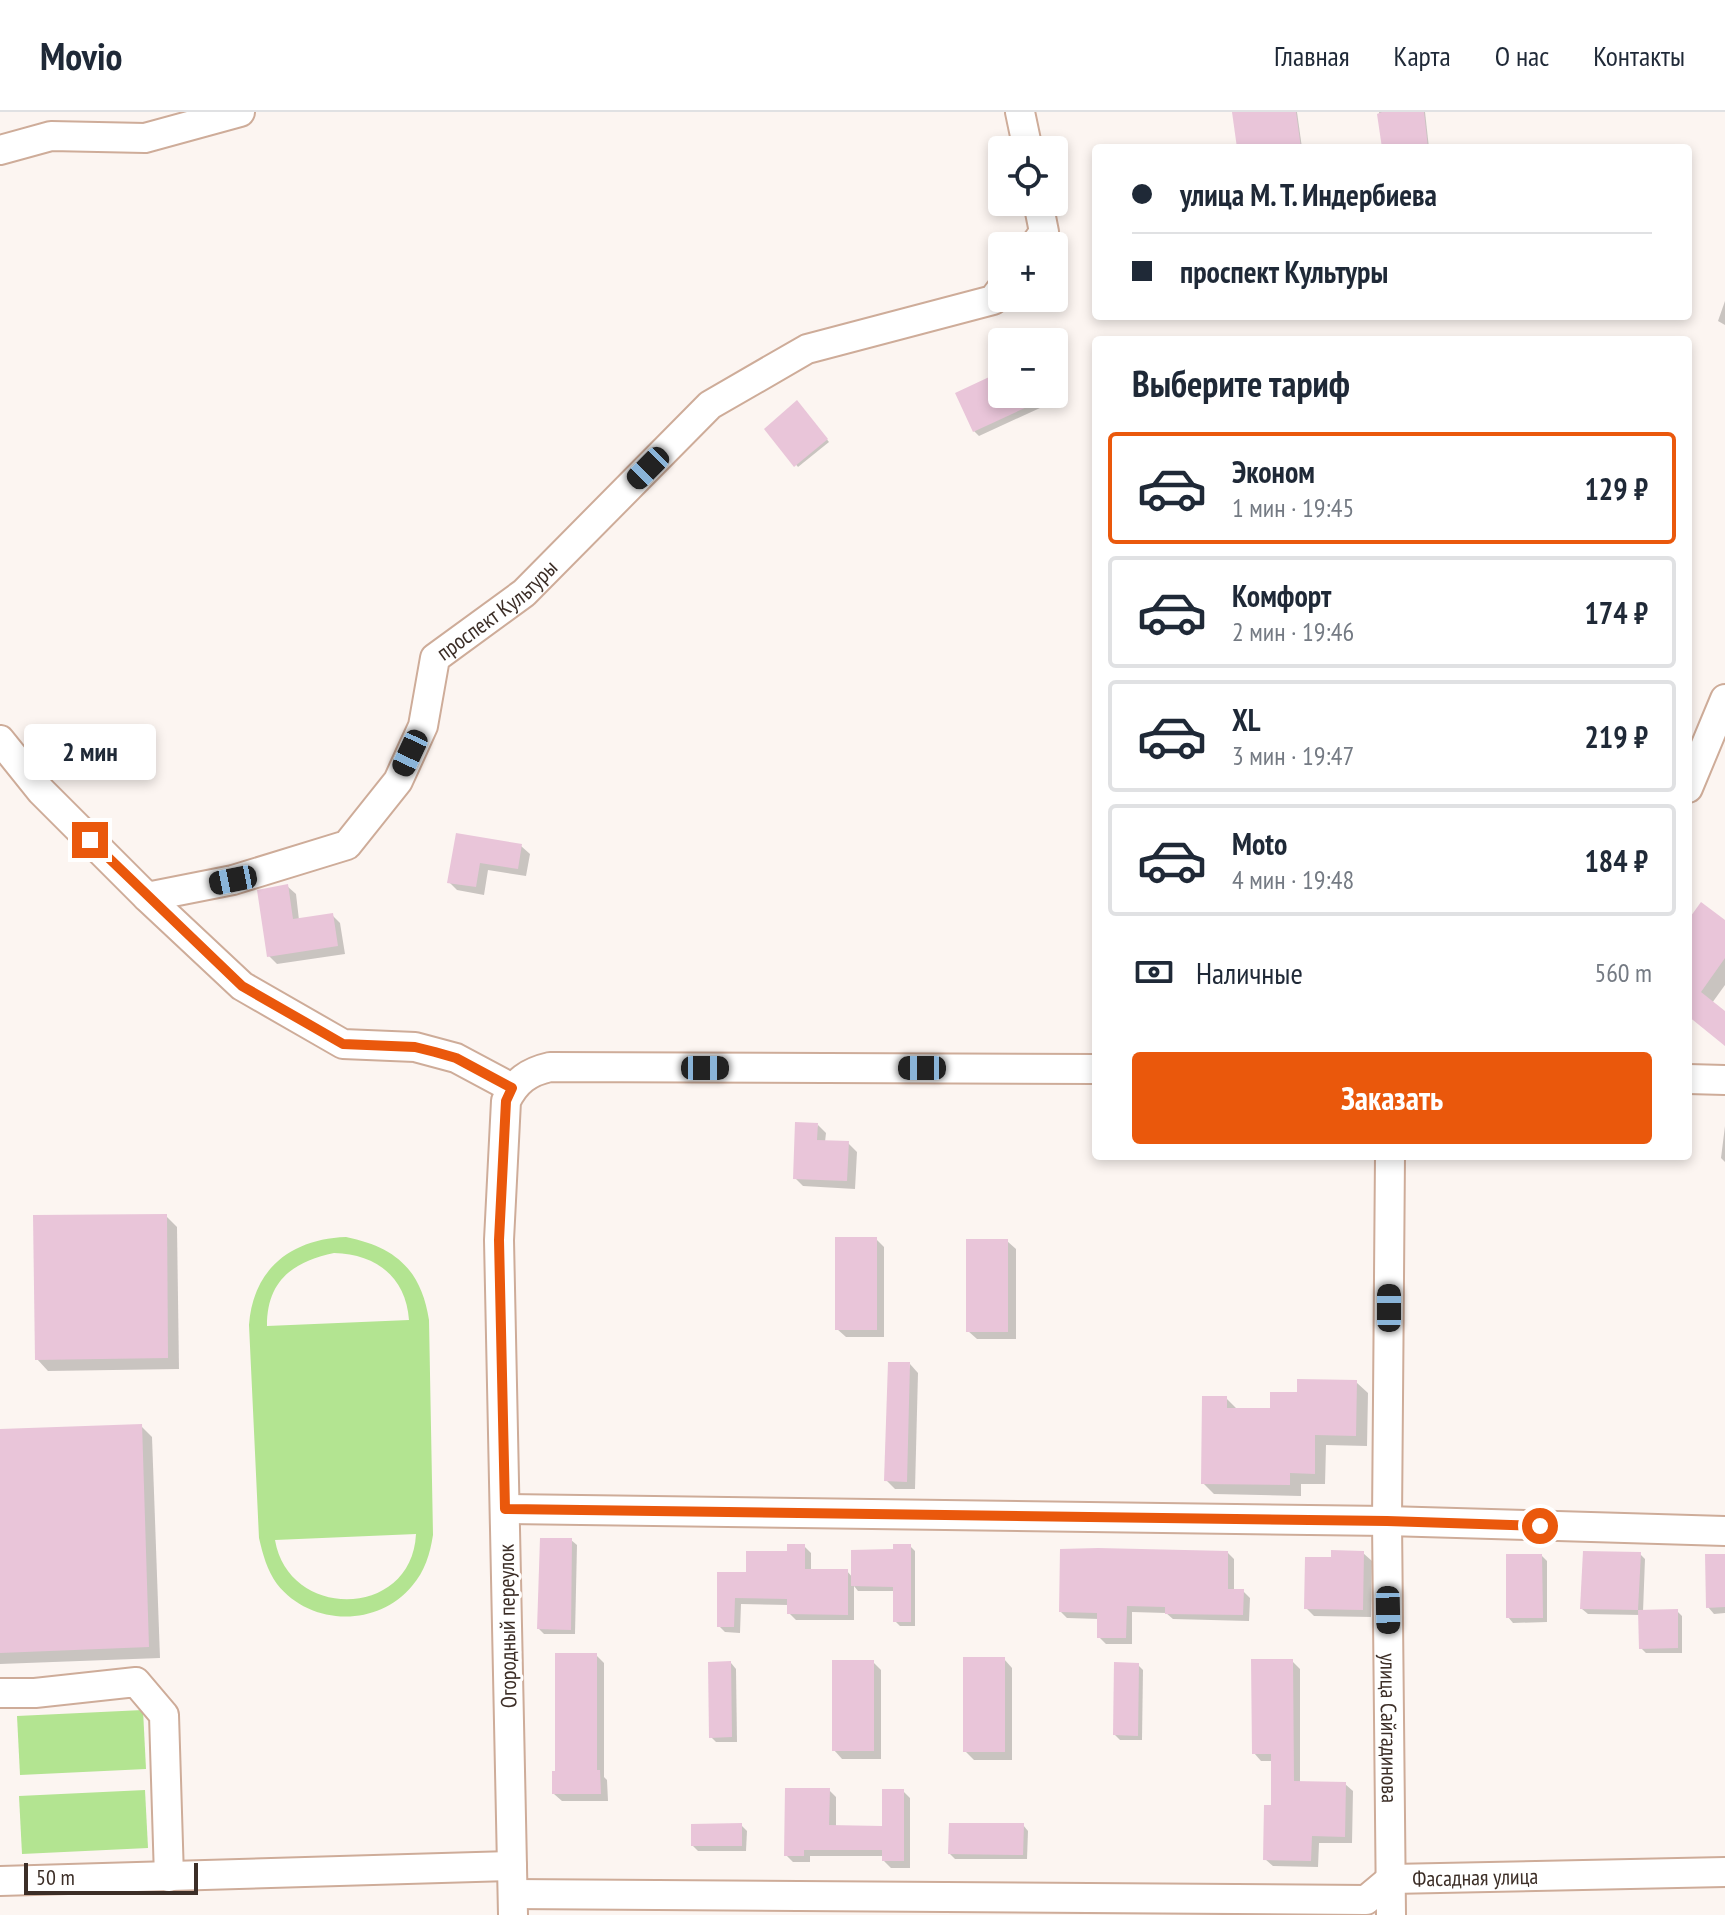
<!DOCTYPE html>
<html lang="ru">
<head>
<meta charset="utf-8">
<style>
  body { margin:0; font-family:"PT Sans Narrow",sans-serif; background:#f2f2f3; color:#1f2937; height:100vh; display:flex; flex-direction:column; font-size:30px; white-space:nowrap }
  * { box-sizing:border-box; margin:0 }
  p { font-size:26px; color:#747a83 }
  .icon { flex:none; width:44px; height:44px; fill:none; stroke:currentColor; stroke-width:2; stroke-linecap:round; stroke-linejoin:round }
  .map { position:relative; flex:1; overflow:hidden }
  .side { position:absolute; left:1092px; top:224px; width:600px; height:824px; display:flex; flex-direction:column; background:#fff; border-radius:8px; box-shadow:0 4px 12px #0003 }
  .side>* { flex:none }
  .banner { position:absolute; left:1092px; top:32px; width:600px; height:176px; border-radius:8px; box-shadow:0 4px 12px #0003; display:grid; align-content:center; height:176px; padding:0 40px; background:#fff }
  .buttons { position:absolute; left:988px; top:24px; display:grid; gap:16px }
  .buttons a { display:grid; place-items:center; width:80px; height:80px; border-radius:8px; background:#fff; box-shadow:0 4px 12px #0003; font-size:40px }
  .scale { position:absolute; left:24px; bottom:20px; width:174px; box-sizing:border-box; padding-left:8px; border:4px solid #3c2e27; border-top:0; font-size:22px; line-height:28px; white-space:nowrap; color:#3c2e27; -webkit-text-stroke:6px #fff; paint-order:stroke }
  .end { position:absolute; width:36px; height:36px; margin:-18px; border:10px solid #ea580c; background:#fff; box-shadow:0 0 0 4px #fff }
  .from { border-radius:50% }
  .bubble { position:absolute; height:56px; border-radius:8px; background:#fff; box-shadow:0 4px 12px #0003; font-size:26px; font-weight:600; line-height:56px; text-align:center }
  .car { position:absolute; width:24px; height:48px; margin:-24px -12px; border-radius:10px; box-shadow:0 0 6px 2px #0007; background:linear-gradient(#222 24%,#8ab4d8 0 40%,#222 0 76%,#8ab4d8 0 86%,#222 0) }
  .banner b { display:flex; align-items:center; gap:28px; height:76px; font-size:30px }
  .banner b+b { border-top:2px solid #e0e1e3 }
  .banner i { width:20px; height:20px; background:#1f2937 }
  ul { padding:0; list-style:none }
  li { display:flex; align-items:center; gap:24px; height:112px; margin:0 16px 12px; padding:0 24px; border:4px solid #e0e1e3; border-radius:8px }
  li div { flex:1 }
  li b { display:block; font-size:30px }
  li em { font-style:normal; font-weight:600 }
  li.on { border-color:#ea580c }
  li>.icon { width:72px; height:72px; stroke-width:1.5 }
  h2 { padding:0 40px; font-size:36px; line-height:96px }
  .pay { display:flex; align-items:center; gap:20px; height:88px; padding:0 40px; font-size:30px }
  .pay p { margin-inline-start:auto }
  .primary-button { display:flex; gap:16px; margin-top:auto; padding:16px 40px }
  .primary-button a { flex:1; height:92px; border-radius:8px; background:#ea580c; color:#fff; font-size:32px; font-weight:600; line-height:92px; text-align:center }
  header { display:flex; align-items:center; gap:48px; box-sizing:border-box; height:112px; padding:0 40px; background:#fff; border-bottom:2px solid #e0e1e3 }
  header strong { font-size:38px }
  nav { display:flex; gap:44px; margin-inline-start:auto; font-size:28px }
  .map>svg:first-child { display:block }
  .green { fill:#b3e491; fill-rule:evenodd }
  .shadow { fill:#0003 }
  .building { fill:#e9c5d9 }
  .lines { fill:none; stroke-linecap:round; stroke-linejoin:round }
  .street-casing { stroke:#ceac99; stroke-width:32 }
  .street { stroke:#fff; stroke-width:28 }
  .route { stroke:#ea580c; stroke-width:10 }
  .labels { text-anchor:middle; dominant-baseline:central; stroke-width:6; stroke-linejoin:round; paint-order:stroke }
  .street-label { font-size:22px; fill:#3c2e27; stroke:#fff }
</style>
</head>
<body>
<header>
<strong>Movio</strong>
<nav><a>Главная</a><a>Карта</a><a>О нас</a><a>Контакты</a></nav>
</header>
<div class="map">
<svg width="1725" height="1803" viewBox="0 0 1725 1803">
  <rect width="100%" height="100%" fill="#fcf5f1"/>
  <g class="green">
    <path d="M346,1125c49,10 75,32 83,83l4,215c-3,19 -8,36 -21,51 -35,42 -102,40 -135,-2 -10,-14 -14,-29 -18,-46l-10,-213c4,-57 43,-86 97,-88zM334,1141c42,1 72,24 75,67l-142,6c0,-46 26,-64 67,-73zM416,1422c-4,85 -127,87 -141,6z"/>
    <polygon points="143,1598 146,1657 20,1663 17,1604"/>
    <polygon points="145,1678 148,1736 22,1742 19,1684"/>
  </g>
  <g class="shadow">
    <polygon points="1234,0 1297,0 1302,36 1239,36"/>
    <polygon points="1379,0 1425,0 1429,36 1384,36"/>
    <polygon points="1725,189 1725,213 1718,209"/>
    <polygon points="1002,262 1002,282 1054,282 1054,262 1064,285 979,324 974,319"/>
    <polygon points="797,291 829,330 798,355 767,317"/>
    <polygon points="457,723 521,734 530,742 526,764 488,758 484,783 457,778 449,770"/>
    <polygon points="287,774 296,782 299,808 332,803 340,811 345,842 277,852 269,844"/>
    <polygon points="1725,810 1725,873 1707,898 1688,884 1688,811"/>
    <polygon points="818,1013 826,1021 825,1030 848,1031 857,1040 855,1077 803,1074 795,1066"/>
    <polygon points="1725,1014 1725,1050 1721,1046"/>
    <polygon points="166,1104 177,1115 179,1257 48,1259 37,1247"/>
    <polygon points="876,1127 884,1135 884,1225 846,1225 837,1217"/>
    <polygon points="1007,1129 1016,1137 1016,1227 977,1227 968,1219"/>
    <polygon points="910,1252 918,1261 915,1377 895,1377 887,1369"/>
    <polygon points="1356,1270 1368,1281 1367,1334 1326,1333 1325,1372 1301,1372 1301,1384 1214,1382 1203,1371 1226,1286 1238,1298 1272,1298 1299,1282"/>
    <polygon points="141,1314 152,1325 160,1546 0,1552 0,1319"/>
    <polygon points="571,1428 577,1433 575,1522 544,1522 539,1517"/>
    <polygon points="804,1434 811,1441 811,1459 847,1459 853,1466 895,1439 910,1434 915,1439 915,1514 900,1514 895,1509 895,1479 858,1479 854,1474 854,1508 796,1508 789,1501 789,1493 741,1492 740,1521 725,1520 719,1514 748,1462"/>
    <polygon points="1228,1441 1234,1447 1234,1479 1243,1479 1250,1486 1249,1509 1173,1507 1166,1501 1132,1500 1132,1532 1106,1532 1099,1525 1099,1507 1067,1506 1061,1500"/>
    <polygon points="1363,1441 1372,1449 1371,1505 1314,1504 1306,1496 1333,1447"/>
    <polygon points="1640,1442 1645,1447 1643,1500 1677,1499 1682,1504 1682,1541 1646,1541 1641,1536 1640,1503 1588,1502 1582,1497"/>
    <polygon points="1542,1444 1547,1449 1547,1510 1513,1511 1508,1505"/>
    <polygon points="1725,1445 1725,1501 1714,1502 1708,1495"/>
    <polygon points="596,1543 604,1551 604,1665 607,1668 608,1689 562,1689 554,1682 557,1661"/>
    <polygon points="1004,1547 1012,1556 1012,1648 974,1648 965,1639"/>
    <polygon points="1292,1549 1300,1557 1300,1671 1345,1672 1353,1679 1352,1731 1319,1731 1318,1755 1273,1754 1265,1747 1273,1695 1273,1649 1261,1649 1254,1641"/>
    <polygon points="873,1550 881,1558 881,1647 842,1647 834,1638"/>
    <polygon points="731,1551 736,1557 737,1630 716,1630 711,1625"/>
    <polygon points="1138,1553 1143,1558 1142,1628 1120,1628 1115,1623"/>
    <polygon points="829,1678 836,1685 836,1715 884,1716 903,1679 910,1686 910,1756 891,1756 884,1749 884,1744 810,1744 810,1750 793,1750 786,1743"/>
    <polygon points="741,1713 747,1719 746,1739 698,1739 693,1734"/>
    <polygon points="1023,1713 1028,1719 1027,1747 955,1747 950,1742"/>
  </g>
  <g class="building">
    <polygon points="1232,0 1296,0 1301,36 1237,36"/>
    <polygon points="1382,0 1424,0 1428,36 1382,36 1377,2"/>
    <polygon points="1002,259 1002,282 1055,282 973,320 955,281"/>
    <polygon points="797,288 828,327 794,355 764,317"/>
    <polygon points="456,721 522,732 518,757 480,751 476,775 447,771"/>
    <polygon points="288,772 293,807 333,801 338,834 267,845 257,778"/>
    <polygon points="1701,790 1725,808 1725,846 1701,880 1725,899 1725,934 1688,904 1688,808"/>
    <polygon points="795,1010 818,1011 817,1028 849,1029 847,1069 793,1067"/>
    <polygon points="167,1102 168,1246 35,1248 33,1103"/>
    <rect x="835" y="1125" width="42" height="93"/>
    <rect x="966" y="1127" width="42" height="93"/>
    <polygon points="888,1250 910,1250 907,1370 884,1369"/>
    <polygon points="1297,1267 1357,1268 1356,1324 1315,1323 1315,1362 1290,1361 1290,1373 1201,1372 1202,1284 1227,1284 1227,1296 1270,1296 1270,1280 1297,1280"/>
    <polygon points="142,1312 149,1535 0,1541 0,1317"/>
    <polygon points="540,1426 572,1426 571,1518 537,1517"/>
    <polygon points="787,1432 805,1432 805,1457 848,1457 848,1503 787,1502 787,1487 735,1486 734,1515 717,1515 717,1460 746,1460 746,1439 787,1439"/>
    <polygon points="893,1432 911,1432 911,1510 893,1510 893,1475 851,1474 851,1438 893,1437"/>
    <polygon points="1098,1436 1228,1439 1228,1477 1244,1477 1243,1503 1165,1502 1165,1495 1127,1494 1126,1526 1097,1526 1097,1501 1059,1500 1060,1437"/>
    <polygon points="1331,1438 1364,1439 1363,1498 1304,1497 1305,1445 1331,1445"/>
    <polygon points="1583,1439 1641,1440 1638,1498 1580,1497"/>
    <polygon points="1506,1442 1542,1442 1543,1506 1506,1506"/>
    <polygon points="1705,1442 1725,1442 1725,1495 1706,1496"/>
    <polygon points="1678,1497 1678,1536 1639,1537 1638,1498"/>
    <polygon points="555,1541 597,1541 597,1658 600,1658 601,1682 552,1682 552,1659 555,1659"/>
    <rect x="963" y="1545" width="42" height="95"/>
    <polygon points="1251,1547 1293,1547 1294,1669 1346,1670 1345,1725 1312,1724 1311,1749 1263,1748 1264,1693 1271,1693 1271,1642 1252,1642"/>
    <rect x="832" y="1548" width="42" height="91"/>
    <polygon points="731,1549 732,1625 709,1626 708,1550"/>
    <polygon points="1114,1550 1139,1551 1138,1624 1113,1623"/>
    <polygon points="785,1676 830,1676 829,1713 882,1714 882,1677 904,1677 904,1749 882,1749 882,1738 804,1738 804,1744 784,1744"/>
    <polygon points="742,1711 742,1734 691,1734 691,1712"/>
    <polygon points="949,1711 1024,1711 1023,1743 948,1742"/>
  </g>
  <g class="lines">
    <defs>
      <g id="street">
        <polyline points="1020,0 1028,38"/>
        <polyline points="0,38 51,24 145,26 240,0"/>
        <polyline points="1034,134 1044,120 1038,90"/>
        <path id="s1" d="M0,628l41,51 106,106 86,-17 114,-35 51,-64 25,-55 12,-68 89,-65 186,-188 97,-56 186,-49 9,-12"/>
        <polyline points="1688,676 1725,587"/>
        <polyline points="147,785 242,874 343,932 415,935 456,946 512,976"/>
        <polyline points="1688,967 1725,968"/>
        <path id="s2" d="M1390,1044l-3,365 4,394"/>
        <polyline points="505,1397 1387,1409 1725,1419"/>
        <polyline points="0,1581 35,1581 136,1570 164,1603 169,1765"/>
        <polyline points="0,1769 512,1754"/>
        <path id="s3" d="M513,1782l853,6 25,-21 334,-7"/>
        <path d="M513,1803l-14,-675 7,-139c10,-20 22,-29 44,-34l546,2"/>
      </g>
    </defs>
    <use href="#street" class="street-casing"/>
    <use href="#street" class="street"/>
  </g>
  <g class="lines">
    <polyline class="route" points="90,728 242,874 343,932 415,935 435,940 456,946 512,976 506,989 499,1128 505,1397 1387,1409 1540,1414"/>
  </g>
  <g class="labels">
    <g class="street-label">
      <text stroke="none"><textPath href="#s1" startOffset="712">проспект Культуры</textPath></text>
      <text transform="translate(507 1514) rotate(-91)">Огородный переулок</text>
      <text stroke="none"><textPath href="#s2" startOffset="572">улица Сайгадинова</textPath></text>
      <text stroke="none"><textPath href="#s3" startOffset="970">Фасадная улица</textPath></text>
    </g>
  </g>
</svg>
<div class="buttons">
<a><svg class="icon" aria-label="locate" viewBox="0 0 24 24"><circle cx="12" cy="12" r="6"/><path d="M12 2v4M12 18v4M2 12h4M18 12h4"/></svg></a>
<a>+</a>
<a>−</a>
</div>
<div class="scale">50 m</div>
<i class="end from" style="left:1540px;top:1414px"></i>
<i class="end" style="left:90px;top:728px"></i>
<div class="bubble" style="left:24px;top:612px;width:132px">2 мин</div>
<i class="car" style="left:648px;top:356px;rotate:225deg"></i>
<i class="car" style="left:410px;top:641px;rotate:205deg"></i>
<i class="car" style="left:233px;top:768px;rotate:259deg"></i>
<i class="car" style="left:705px;top:956px;rotate:90deg"></i>
<i class="car" style="left:922px;top:956px;rotate:270deg"></i>
<i class="car" style="left:1389px;top:1196px;rotate:0deg"></i>
<i class="car" style="left:1388px;top:1498px;rotate:179deg"></i>
<div class="banner">
<b><i class="from"></i>улица М. Т. Индербиева</b>
<b><i></i>проспект Культуры</b>
</div>
<section class="side">
<h2>Выберите тариф</h2>
<ul>
<li class="on"><svg class="icon" aria-label="car" viewBox="0 0 24 24"><path d="M5 17H2v-5l4-1 3-4h7l3 4 3 1v5h-3M9 17h6M6 11h13"/><circle cx="7" cy="17" r="2"/><circle cx="17" cy="17" r="2"/></svg><div><b>Эконом</b><p>1 мин · 19:45</p></div><em>129 ₽</em></li>
<li><svg class="icon" aria-label="car" viewBox="0 0 24 24"><path d="M5 17H2v-5l4-1 3-4h7l3 4 3 1v5h-3M9 17h6M6 11h13"/><circle cx="7" cy="17" r="2"/><circle cx="17" cy="17" r="2"/></svg><div><b>Комфорт</b><p>2 мин · 19:46</p></div><em>174 ₽</em></li>
<li><svg class="icon" aria-label="car" viewBox="0 0 24 24"><path d="M5 17H2v-5l4-1 3-4h7l3 4 3 1v5h-3M9 17h6M6 11h13"/><circle cx="7" cy="17" r="2"/><circle cx="17" cy="17" r="2"/></svg><div><b>XL</b><p>3 мин · 19:47</p></div><em>219 ₽</em></li>
<li><svg class="icon" aria-label="car" viewBox="0 0 24 24"><path d="M5 17H2v-5l4-1 3-4h7l3 4 3 1v5h-3M9 17h6M6 11h13"/><circle cx="7" cy="17" r="2"/><circle cx="17" cy="17" r="2"/></svg><div><b>Moto</b><p>4 мин · 19:48</p></div><em>184 ₽</em></li>
</ul>
<div class="pay"><svg class="icon" aria-label="cash" viewBox="0 0 24 24"><path d="M3 7h18v10H3z"/><circle cx="12" cy="12" r="2"/></svg>Наличные<p>560 m</p></div>
<div class="primary-button"><a>Заказать</a></div>
</section>
</div>
</body>
</html>
